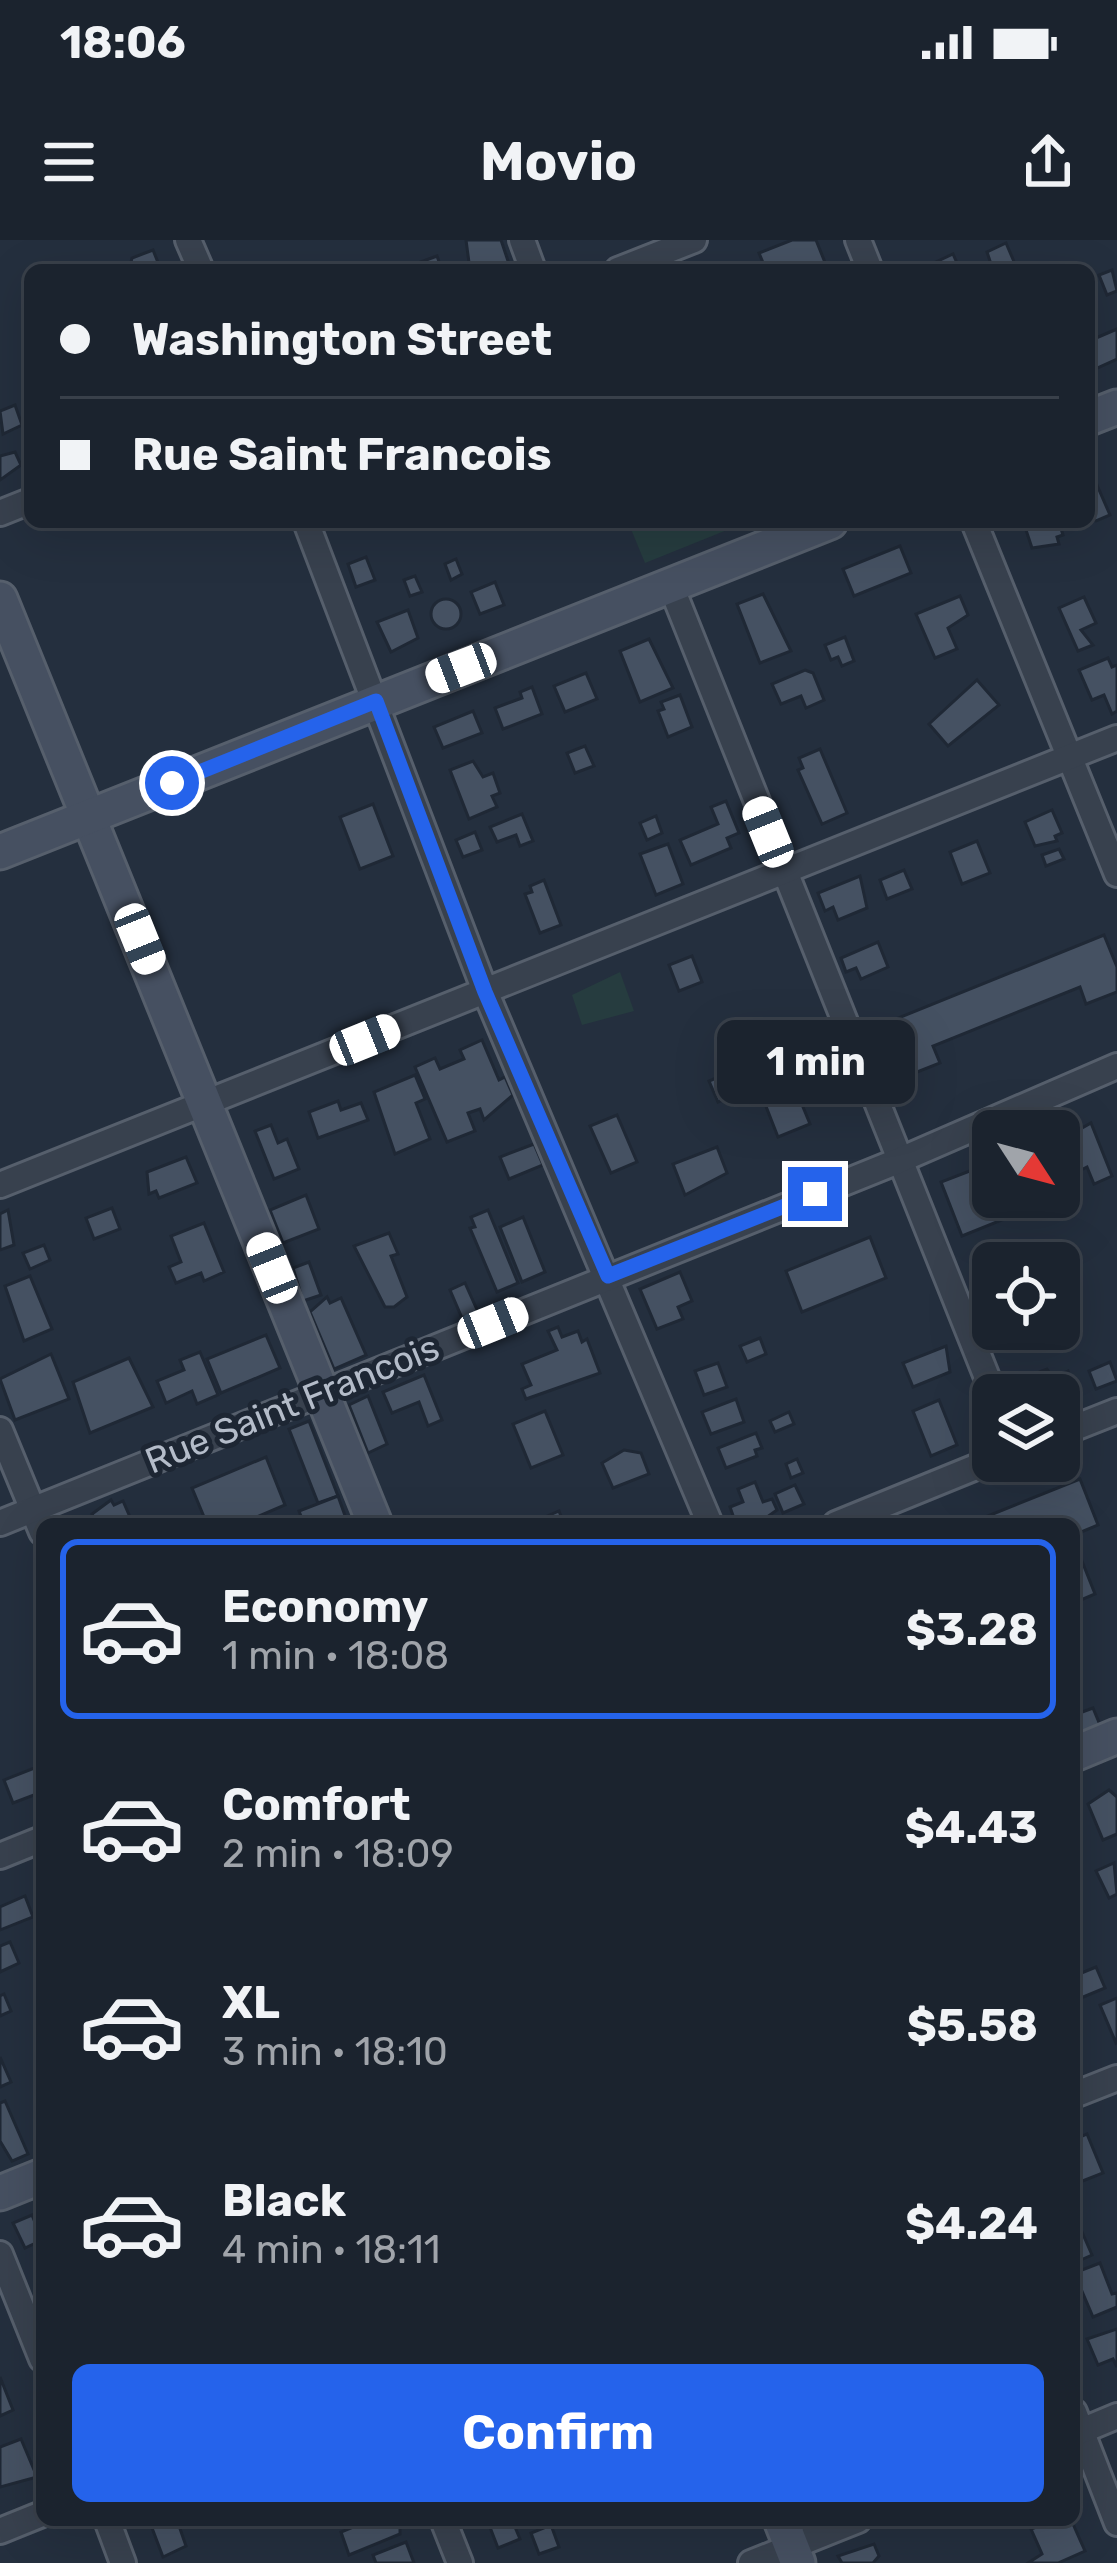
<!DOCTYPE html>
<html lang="en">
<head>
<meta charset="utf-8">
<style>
  body { margin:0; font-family:Rubik,sans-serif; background:#282f3a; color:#f1f3f6; height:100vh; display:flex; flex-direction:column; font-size:45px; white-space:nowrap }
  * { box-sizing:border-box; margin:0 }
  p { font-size:39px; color:#a0a4aa }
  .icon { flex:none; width:66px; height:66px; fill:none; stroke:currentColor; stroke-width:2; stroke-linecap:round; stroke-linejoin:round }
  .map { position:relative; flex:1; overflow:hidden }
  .drawer { position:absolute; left:36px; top:1278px; width:1044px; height:1008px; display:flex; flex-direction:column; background:#1b232e; border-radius:18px; box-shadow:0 12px 48px #0002,0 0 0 3px #39404a }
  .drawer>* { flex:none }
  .guide { position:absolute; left:24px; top:24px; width:1071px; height:264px; border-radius:18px; box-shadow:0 12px 48px #0002,0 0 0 3px #39404a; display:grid; align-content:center; height:264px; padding:0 36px; background:#1b232e }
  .needle { width:78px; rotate:126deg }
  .tools { position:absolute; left:972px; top:870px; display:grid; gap:24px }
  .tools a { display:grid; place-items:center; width:108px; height:108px; border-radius:18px; background:#1b232e; box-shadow:0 12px 48px #0002,0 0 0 3px #39404a; font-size:60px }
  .end { position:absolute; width:54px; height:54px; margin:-27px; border:15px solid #2563eb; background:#fff; box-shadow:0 0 0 6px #fff }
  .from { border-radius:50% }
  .bubble { position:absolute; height:84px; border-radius:18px; background:#1b232e; box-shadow:0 12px 48px #0002,0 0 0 3px #39404a; font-size:39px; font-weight:700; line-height:84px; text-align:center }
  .car { position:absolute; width:36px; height:72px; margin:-36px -18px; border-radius:15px; box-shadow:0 0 9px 3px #0007; background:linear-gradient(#fff 24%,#345 0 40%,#fff 0 76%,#345 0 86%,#fff 0) }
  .guide b { display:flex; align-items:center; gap:42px; height:114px; font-size:45px }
  .guide b+b { border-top:3px solid #39404a }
  .guide i { width:30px; height:30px; background:#f1f3f6 }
  ul { padding:21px 0 0; list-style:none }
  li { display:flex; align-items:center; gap:36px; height:180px; margin:0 24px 18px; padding:0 12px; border:6px solid transparent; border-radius:18px }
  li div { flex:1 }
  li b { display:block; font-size:45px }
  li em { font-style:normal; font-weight:700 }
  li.selected { border-color:#2563eb }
  li>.icon { width:108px; height:108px; stroke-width:1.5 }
  .button { display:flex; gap:24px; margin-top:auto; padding:24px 36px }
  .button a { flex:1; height:138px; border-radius:18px; background:#2563eb; color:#fff; font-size:48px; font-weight:700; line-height:138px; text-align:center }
  .status { display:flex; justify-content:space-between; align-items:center; height:84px; padding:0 60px; background:#1b232e; direction:ltr }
  .status svg { height:33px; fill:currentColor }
  header { display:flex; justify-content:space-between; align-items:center; height:156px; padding:0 36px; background:#1b232e; font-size:54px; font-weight:700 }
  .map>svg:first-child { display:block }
  .green { fill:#263c3f }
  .building { fill:#455162; stroke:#1f2835; stroke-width:3 }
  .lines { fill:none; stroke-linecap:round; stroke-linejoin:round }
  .street-casing { stroke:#565f6c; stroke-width:30 }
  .secondary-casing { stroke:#565f6c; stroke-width:39 }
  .street { stroke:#38414e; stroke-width:24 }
  .secondary { stroke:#465061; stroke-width:33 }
  .route { stroke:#2563eb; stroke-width:15 }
  .labels { text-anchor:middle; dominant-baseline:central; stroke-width:10; stroke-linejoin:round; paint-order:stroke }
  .street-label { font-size:36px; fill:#b4bcc9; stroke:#1d2633 }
</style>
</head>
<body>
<div class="status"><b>18:06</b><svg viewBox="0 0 49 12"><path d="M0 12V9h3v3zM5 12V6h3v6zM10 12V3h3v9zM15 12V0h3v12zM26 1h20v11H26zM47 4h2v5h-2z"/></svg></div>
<header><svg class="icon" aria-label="menu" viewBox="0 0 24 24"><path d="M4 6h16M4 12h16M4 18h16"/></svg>Movio<svg class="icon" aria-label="share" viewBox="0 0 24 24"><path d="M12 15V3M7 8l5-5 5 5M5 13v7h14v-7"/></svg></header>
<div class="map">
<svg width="1117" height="2323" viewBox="0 0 1117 2323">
  <rect width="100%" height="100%" fill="#242f3e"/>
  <g class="green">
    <polygon points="628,282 747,282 645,323"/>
    <polygon points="620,732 634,771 582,785 572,755"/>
  </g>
  <g class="building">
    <polygon points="466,0 501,0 509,24 498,30 470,30"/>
    <polygon points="792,0 816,0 828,30 766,30 759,13"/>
    <polygon points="1006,3 1015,24 993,30 987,12"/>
    <polygon points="153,10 161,30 129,30 132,18"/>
    <polygon points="953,14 960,30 939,30 936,22"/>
    <polygon points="437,16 442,30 399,30"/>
    <polygon points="1112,30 1117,51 1107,55 1099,35"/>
    <polygon points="1117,89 1117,119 1095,129 1089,101"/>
    <polygon points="15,165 22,185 3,194 0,171"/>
    <polygon points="15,212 21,225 0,240 0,216"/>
    <polygon points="1090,229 1110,275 1096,281 1089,279"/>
    <polygon points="1059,282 1063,295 1057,297 1059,304 1032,308 1024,284"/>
    <polygon points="900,306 911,333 854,356 843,329"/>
    <polygon points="366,317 375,340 356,347 348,324"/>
    <polygon points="456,319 462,334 451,340 445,324"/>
    <polygon points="415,336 422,352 410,356 404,340"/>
    <polygon points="495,342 504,365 480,374 471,352"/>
    <polygon points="763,354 791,411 760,423 737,364"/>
    <polygon points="960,356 968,375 948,388 957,409 935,418 916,374"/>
    <polygon points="1084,357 1096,383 1081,390 1093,405 1078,411 1059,368"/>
    <circle cx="446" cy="374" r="15"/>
    <polygon points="408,370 418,398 391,412 377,382"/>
    <polygon points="845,397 854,421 842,426 838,417 831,420 825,405"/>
    <polygon points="649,399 673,448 640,462 620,411"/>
    <polygon points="1108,418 1112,427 1117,425 1117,471 1112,474 1104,455 1092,460 1079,430"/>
    <polygon points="805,430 813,433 824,460 806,468 801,456 781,464 772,444"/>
    <polygon points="586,433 597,459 565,472 554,446"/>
    <polygon points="977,440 999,465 948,506 929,484"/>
    <polygon points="532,447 542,474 503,489 495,468 522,458 520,452"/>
    <polygon points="680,455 692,487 668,497 658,471 664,469 661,462"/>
    <polygon points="473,471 482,493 443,508 434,487"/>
    <polygon points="585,506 594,526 575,533 567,513"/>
    <polygon points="820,509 847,573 822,584 798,530 803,528 799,518"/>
    <polygon points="473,521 483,537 493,533 500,553 492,556 497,567 469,579 450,530"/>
    <polygon points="726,561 739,593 727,598 731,608 691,625 680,600 718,584 711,567"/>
    <polygon points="373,564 393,616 360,629 340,577"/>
    <polygon points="1052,570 1062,593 1055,596 1057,601 1035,606 1025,582"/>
    <polygon points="522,574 533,601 520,606 516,595 497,602 490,587"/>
    <polygon points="656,576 662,593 647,600 640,583"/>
    <polygon points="475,592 482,610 463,617 456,600"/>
    <polygon points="977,601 990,633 962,644 950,612"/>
    <polygon points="668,604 683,644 656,655 640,614"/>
    <polygon points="1059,609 1064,619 1046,626 1042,615"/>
    <polygon points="904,630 912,649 887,659 880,640"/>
    <polygon points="860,636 867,668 838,680 833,667 825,671 818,653"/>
    <polygon points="544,640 561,685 540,693 525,654 532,652 530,646"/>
    <polygon points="1104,695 1117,727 1117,752 1086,764 1080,747 933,806 940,823 902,838 881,785"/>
    <polygon points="878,702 888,727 861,739 856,728 846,732 841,718"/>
    <polygon points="692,716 702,742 679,751 669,725"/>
    <polygon points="482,800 499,840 505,837 513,855 484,880 480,869 468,873 475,891 447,902 415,827 435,818 440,829 464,819 460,810"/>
    <polygon points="730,832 739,853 718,862 709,841"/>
    <polygon points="415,835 425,859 416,863 430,899 395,914 374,852"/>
    <polygon points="791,838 810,884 778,897 760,851"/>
    <polygon points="338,861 341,870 361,863 368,880 318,898 309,872"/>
    <polygon points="617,875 637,922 611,933 590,886"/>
    <polygon points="1091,883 1112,936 1094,944 1087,927 1081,930 1068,896"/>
    <polygon points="271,885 278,903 287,899 299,929 274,939 255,891"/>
    <polygon points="534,904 543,925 509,939 500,917"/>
    <polygon points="717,907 727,933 685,955 673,924"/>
    <polygon points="186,917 197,943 159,958 156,951 149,954 147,932"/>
    <polygon points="993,922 993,957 1059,957 962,996 941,942"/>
    <polygon points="306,955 319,989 283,1003 270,970"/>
    <polygon points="112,968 120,989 94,999 86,978"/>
    <polygon points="8,970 14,1005 0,1010 0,974"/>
    <polygon points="488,970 518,1043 497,1052 470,988 475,987 471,977"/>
    <polygon points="523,977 545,1032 522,1042 500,987"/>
    <polygon points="204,983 224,1032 204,1041 201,1033 176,1043 169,1027 181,1022 171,996"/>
    <polygon points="389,993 398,1014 391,1016 407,1057 394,1067 385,1067 354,1006"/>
    <polygon points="870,997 886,1038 802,1072 786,1031"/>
    <polygon points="44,1005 50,1020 30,1029 23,1013"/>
    <polygon points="309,1022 321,1055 303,1061 293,1028"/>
    <polygon points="680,1032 692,1061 678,1067 683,1079 657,1089 640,1049"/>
    <polygon points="30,1036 52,1089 24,1101 5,1046"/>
    <polygon points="465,1043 478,1072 462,1078 450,1050"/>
    <polygon points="327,1057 330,1063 341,1058 366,1115 334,1129 310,1072"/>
    <polygon points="558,1087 562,1097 578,1091 582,1102 587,1099 600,1133 526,1159 522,1149 531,1145 522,1124 557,1110 548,1091"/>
    <polygon points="266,1095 280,1128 221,1153 207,1119"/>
    <polygon points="760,1098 766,1114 747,1122 740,1106"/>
    <polygon points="946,1106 950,1132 913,1147 903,1123"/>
    <polygon points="200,1112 218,1155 197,1164 192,1151 166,1163 157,1141 184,1130 180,1120"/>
    <polygon points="51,1114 69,1159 15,1180 0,1139"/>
    <polygon points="129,1118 153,1167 90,1193 73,1142"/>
    <polygon points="1110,1122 1117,1141 1096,1149 1089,1131"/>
    <polygon points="718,1123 727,1147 704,1155 695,1131"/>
    <polygon points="1047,1129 1053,1138 1068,1131 1078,1156 1066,1161 1062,1151 1027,1155 1021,1139"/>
    <polygon points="424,1135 442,1180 428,1186 419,1162 392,1173 383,1152"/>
    <polygon points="368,1156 387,1204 368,1213 349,1165"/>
    <polygon points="736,1159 744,1182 711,1194 702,1172"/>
    <polygon points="939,1160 957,1205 931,1216 913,1171"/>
    <polygon points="545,1171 563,1215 531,1228 513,1184"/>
    <polygon points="789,1172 794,1184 775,1192 770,1181"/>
    <polygon points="309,1181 338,1256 318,1263 289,1189"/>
    <polygon points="756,1193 762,1208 755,1210 757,1216 726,1228 718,1208"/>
    <polygon points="624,1210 641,1213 649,1234 613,1248 602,1223"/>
    <polygon points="266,1217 285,1265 240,1284 207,1284 192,1248"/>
    <polygon points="797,1219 803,1233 791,1238 786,1224"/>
    <polygon points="1080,1239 1098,1285 1074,1295 1074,1284 968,1284"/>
    <polygon points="755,1242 763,1262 772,1259 777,1270 757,1284 736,1284 730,1267 743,1262 738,1249"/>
    <polygon points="795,1245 804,1264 783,1273 775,1254"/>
    <polygon points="338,1256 348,1284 304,1284 299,1271"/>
    <polygon points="111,1260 114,1265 123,1261 133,1284 97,1284 92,1274"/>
    <polygon points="559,1271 564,1284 546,1284 543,1278"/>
    <polygon points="1074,1301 1095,1354 1074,1363"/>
    <polygon points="1093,1468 1100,1485 1074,1495 1074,1475"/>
    <polygon points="42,1525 42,1552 13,1563 4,1540"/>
    <polygon points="1109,1550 1117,1557 1117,1594 1103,1600 1088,1564"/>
    <polygon points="1114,1623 1117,1654 1109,1658 1096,1631"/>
    <polygon points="25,1656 33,1677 0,1690 0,1667"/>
    <polygon points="10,1702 19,1723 0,1732 0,1706"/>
    <polygon points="1096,1727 1105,1748 1076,1760 1074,1736"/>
    <polygon points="4,1754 11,1771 0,1776 0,1756"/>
    <polygon points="1117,1758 1117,1802 1116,1803 1100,1765"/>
    <polygon points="0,1817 11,1842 0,1847"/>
    <polygon points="5,1861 28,1914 12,1921 0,1901 0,1863"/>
    <polygon points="1087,1894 1103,1933 1075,1944 1074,1900"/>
    <polygon points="32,1975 42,2000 25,2008 13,1983"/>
    <polygon points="1075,1976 1092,2015 1074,2023 1074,1976"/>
    <polygon points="1100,2023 1112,2054 1117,2053 1117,2067 1093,2077 1081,2049 1074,2053 1074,2033"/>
    <polygon points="1117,2089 1117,2127 1113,2119 1098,2125 1087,2099"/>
    <polygon points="0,2137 13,2170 0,2176"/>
    <polygon points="21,2199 37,2237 0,2247 0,2207"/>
    <polygon points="149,2280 177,2280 186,2306 163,2317"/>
    <polygon points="370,2280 400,2280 400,2294 349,2315 341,2292"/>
    <polygon points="512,2280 520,2299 498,2308 488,2282"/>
    <polygon points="1055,2280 1073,2284 1085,2311 1058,2323 1028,2323 1042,2314 1031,2289"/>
    <polygon points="551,2285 559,2307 539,2314 531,2293"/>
    <polygon points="406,2302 414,2323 376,2323 373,2315"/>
    <polygon points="874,2304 879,2316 873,2323 842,2323 838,2316"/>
  </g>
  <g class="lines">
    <defs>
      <g id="street">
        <polyline points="188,0 201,30"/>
        <polyline points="522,0 533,30"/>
        <polyline points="858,0 870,30"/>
        <polyline points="618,30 694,0"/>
        <polyline points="0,273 30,261"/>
        <polyline points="306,282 485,751 710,1284"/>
        <polyline points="974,282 1117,634"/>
        <polyline points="671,346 994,1155"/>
        <polyline points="0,945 1117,498"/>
        <polyline points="0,1190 42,1292"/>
        <polyline points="1059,1194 1117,1171"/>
        <polyline points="0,1283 898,921 1117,826"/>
        <polyline points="836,1284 993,1220"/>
        <polyline points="0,1616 42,1599"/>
        <polyline points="1074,1855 1117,1838"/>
        <polyline points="0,2014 42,2119"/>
        <polyline points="1074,2172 1117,2283"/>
        <polyline points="1074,2194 1117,2176"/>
        <polyline points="107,2280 123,2323"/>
        <polyline points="443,2280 460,2323"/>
        <polyline points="0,2291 42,2274"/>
        <polyline points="751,2323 858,2280"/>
      </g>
      <g id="secondary">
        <polyline points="1089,178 1117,167"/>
        <polyline points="0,359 375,1284"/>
        <polyline points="0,612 830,282"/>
        <polyline points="1074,1514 1117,1496"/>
        <polyline points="0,1953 42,1936"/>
        <polyline points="781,2280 798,2323"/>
      </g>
    </defs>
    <use href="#street" class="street-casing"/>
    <use href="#secondary" class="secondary-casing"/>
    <use href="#street" class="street"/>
    <use href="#secondary" class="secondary"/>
  </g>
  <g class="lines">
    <polyline class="route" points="172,543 376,461 485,752 608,1036 815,954"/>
  </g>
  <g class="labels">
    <g class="street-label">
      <text transform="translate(292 1164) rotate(-22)">Rue Saint Francois</text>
    </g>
  </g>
</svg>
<div class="tools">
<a><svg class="needle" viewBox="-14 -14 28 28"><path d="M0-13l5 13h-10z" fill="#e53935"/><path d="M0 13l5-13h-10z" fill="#a0a4aa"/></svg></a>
<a><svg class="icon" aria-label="locate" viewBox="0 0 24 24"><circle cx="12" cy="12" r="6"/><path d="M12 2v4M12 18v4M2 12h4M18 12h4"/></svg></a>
<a><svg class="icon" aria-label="layers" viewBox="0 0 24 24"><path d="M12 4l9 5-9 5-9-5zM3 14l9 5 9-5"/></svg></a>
</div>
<i class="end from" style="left:172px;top:543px"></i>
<i class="end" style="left:815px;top:954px"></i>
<div class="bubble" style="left:717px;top:780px;width:198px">1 min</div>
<i class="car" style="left:461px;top:428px;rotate:249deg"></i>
<i class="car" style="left:768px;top:592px;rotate:338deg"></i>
<i class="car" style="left:140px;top:699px;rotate:158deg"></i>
<i class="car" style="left:365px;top:800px;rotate:68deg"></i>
<i class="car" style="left:272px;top:1028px;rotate:338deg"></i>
<i class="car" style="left:493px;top:1083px;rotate:68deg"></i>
<div class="guide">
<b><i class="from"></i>Washington Street</b>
<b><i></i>Rue Saint Francois</b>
</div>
<section class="drawer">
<ul>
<li class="selected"><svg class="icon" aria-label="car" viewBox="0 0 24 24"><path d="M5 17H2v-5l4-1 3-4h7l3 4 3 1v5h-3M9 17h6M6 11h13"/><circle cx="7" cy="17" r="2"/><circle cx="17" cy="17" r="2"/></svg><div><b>Economy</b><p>1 min · 18:08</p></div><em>$3.28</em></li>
<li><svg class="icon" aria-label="car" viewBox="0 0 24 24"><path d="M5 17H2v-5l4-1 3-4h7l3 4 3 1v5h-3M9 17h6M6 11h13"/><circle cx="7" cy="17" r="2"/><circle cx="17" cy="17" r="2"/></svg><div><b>Comfort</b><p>2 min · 18:09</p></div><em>$4.43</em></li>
<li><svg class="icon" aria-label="car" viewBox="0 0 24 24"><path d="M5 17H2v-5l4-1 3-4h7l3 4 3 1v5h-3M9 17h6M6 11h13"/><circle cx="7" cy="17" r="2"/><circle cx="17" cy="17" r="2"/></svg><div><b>XL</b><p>3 min · 18:10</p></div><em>$5.58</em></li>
<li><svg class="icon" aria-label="car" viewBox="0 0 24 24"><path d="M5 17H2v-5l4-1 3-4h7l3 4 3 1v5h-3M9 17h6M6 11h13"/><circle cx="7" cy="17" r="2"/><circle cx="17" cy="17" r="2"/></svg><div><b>Black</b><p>4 min · 18:11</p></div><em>$4.24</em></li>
</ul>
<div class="button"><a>Confirm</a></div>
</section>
</div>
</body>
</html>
